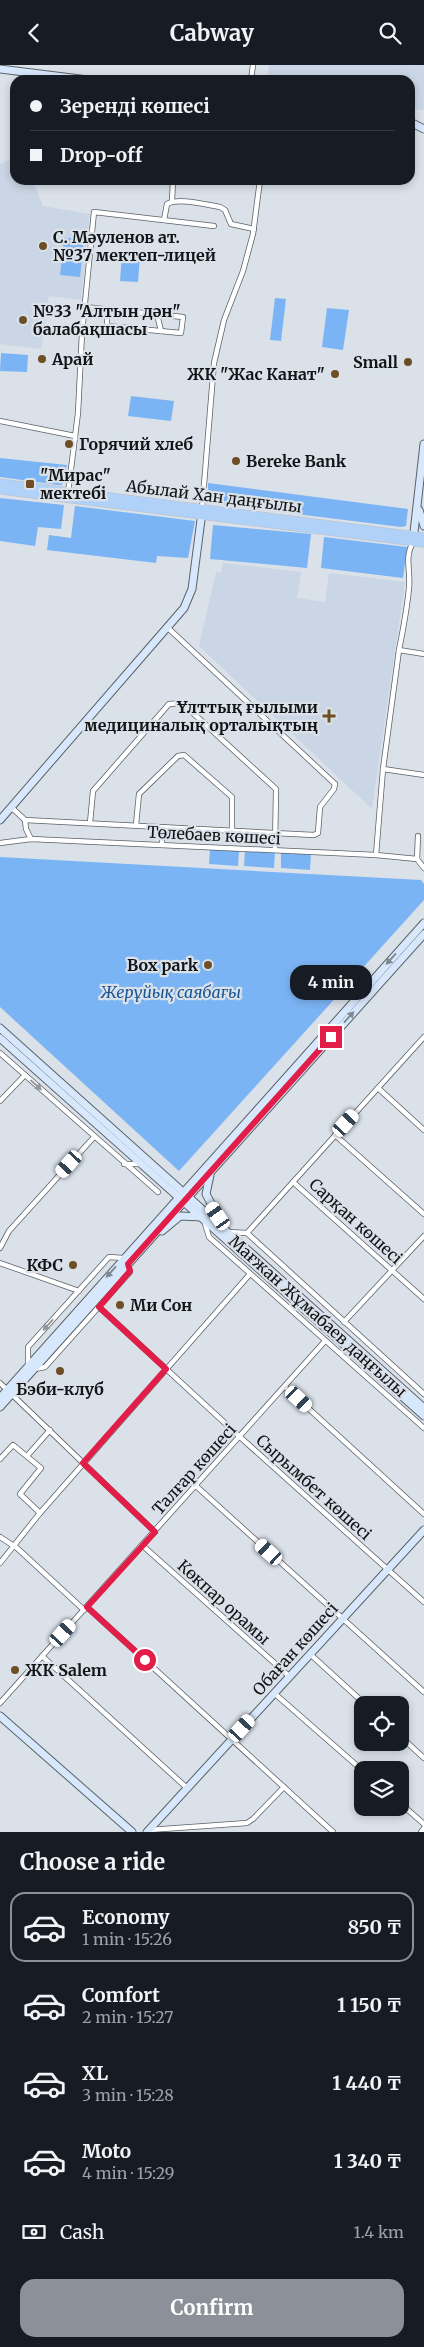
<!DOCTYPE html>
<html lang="en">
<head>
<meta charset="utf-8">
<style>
  body { margin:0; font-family:Merriweather,serif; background:#242831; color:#f1f3f6; height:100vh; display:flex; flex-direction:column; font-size:19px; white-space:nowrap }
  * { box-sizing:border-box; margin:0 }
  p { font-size:16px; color:#9ea1a6 }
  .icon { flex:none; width:28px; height:28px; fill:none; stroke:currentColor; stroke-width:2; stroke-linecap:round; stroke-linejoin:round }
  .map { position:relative; height:1767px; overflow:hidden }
  .panel { display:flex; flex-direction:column; background:#171b24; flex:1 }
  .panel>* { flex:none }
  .top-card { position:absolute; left:10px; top:10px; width:405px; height:110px; border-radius:15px; box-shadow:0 2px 8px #0003; display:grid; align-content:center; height:110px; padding:0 20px; background:#171b24 }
  .controls { position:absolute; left:354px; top:1631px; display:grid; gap:10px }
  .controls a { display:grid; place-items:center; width:55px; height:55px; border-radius:10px; background:#171b24; box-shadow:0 2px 8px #0003; font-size:25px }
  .end { position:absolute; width:22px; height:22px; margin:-11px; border:6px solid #e11d48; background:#fff; box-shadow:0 0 0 2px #fff }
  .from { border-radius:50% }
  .bubble { position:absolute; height:35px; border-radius:15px; background:#171b24; box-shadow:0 2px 8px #0003; font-size:16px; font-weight:700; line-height:35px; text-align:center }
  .car { position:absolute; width:15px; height:30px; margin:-15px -8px; border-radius:6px; box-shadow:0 0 4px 1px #0007; background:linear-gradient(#fff 24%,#345 0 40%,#fff 0 76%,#345 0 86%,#fff 0) }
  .top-card b { display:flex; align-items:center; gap:18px; height:48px; font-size:19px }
  .top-card b+b { border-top:1px solid #363941 }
  .top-card i { width:12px; height:12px; background:#f1f3f6 }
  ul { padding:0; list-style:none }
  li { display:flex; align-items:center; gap:15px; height:70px; margin:0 10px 8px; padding:0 10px; border:2px solid transparent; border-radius:15px }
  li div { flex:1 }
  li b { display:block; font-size:19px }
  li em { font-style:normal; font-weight:700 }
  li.current { border-color:#8c9099 }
  li>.icon { width:45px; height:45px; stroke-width:1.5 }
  h2 { padding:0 20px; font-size:22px; line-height:60px }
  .pay { display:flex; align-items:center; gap:12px; height:55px; padding:0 20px; font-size:19px }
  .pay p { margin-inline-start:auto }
  .action { display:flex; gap:10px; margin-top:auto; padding:10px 20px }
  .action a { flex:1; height:58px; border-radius:15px; background:#8c9099; color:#fff; font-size:20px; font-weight:700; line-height:58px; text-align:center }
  header { display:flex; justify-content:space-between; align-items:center; height:65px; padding:0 20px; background:#171b24; font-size:22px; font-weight:700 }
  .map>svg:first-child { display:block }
  .built { fill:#cad6e5 }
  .green { fill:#7bb4f4 }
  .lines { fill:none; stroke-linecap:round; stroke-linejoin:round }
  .street-casing { stroke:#5a6067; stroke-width:6 }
  .secondary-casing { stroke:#5a6067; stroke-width:9 }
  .primary-casing { stroke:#bdbdbe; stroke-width:9 }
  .street { stroke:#fff; stroke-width:4.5 }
  .secondary { stroke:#d8e8fc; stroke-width:7 }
  .primary { stroke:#b1d2f8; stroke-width:8 }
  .oneway { fill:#7f8995 }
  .oneway2 { fill:#949597 }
  .route { stroke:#e11d48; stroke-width:6 }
  .poi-dot { fill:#6e4f25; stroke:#dae1e9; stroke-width:2 }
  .labels { text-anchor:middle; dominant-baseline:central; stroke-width:4.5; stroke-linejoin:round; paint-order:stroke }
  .poi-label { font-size:16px; font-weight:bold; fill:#121417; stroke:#dae1e9; text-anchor:start }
  .street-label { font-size:16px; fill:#121417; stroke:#dae1e9 }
  .park-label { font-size:16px; font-style:italic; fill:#185695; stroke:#dae1e9 }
</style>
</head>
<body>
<header><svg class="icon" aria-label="back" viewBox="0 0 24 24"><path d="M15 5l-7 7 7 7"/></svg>Cabway<svg class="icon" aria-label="search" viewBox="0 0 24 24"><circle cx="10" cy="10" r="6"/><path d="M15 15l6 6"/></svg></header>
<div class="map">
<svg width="424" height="1767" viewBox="0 0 424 1767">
  <rect width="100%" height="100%" fill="#dae1e9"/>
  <g class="built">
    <polygon points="269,0 424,0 424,45 410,44 410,15 263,15 267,14"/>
    <polygon points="15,92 15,115 32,115 43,141 90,149 81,235 49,231 41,284 0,279 0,99"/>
    <polygon points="223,498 301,507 297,533 325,537 329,508 405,517 372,744 199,581 216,507 221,508"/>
  </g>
  <g class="green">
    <polygon points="64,173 84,174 80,212 60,210"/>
    <polygon points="122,189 140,191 138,217 120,216"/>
    <polygon points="275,233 286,234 281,276 270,275"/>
    <polygon points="327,243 349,245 343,285 322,282"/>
    <polygon points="1,288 28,290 27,307 0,306"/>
    <polygon points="131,331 174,336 171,356 128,351"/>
    <polygon points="0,393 67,400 62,420 59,420 0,412"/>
    <polygon points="208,418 408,444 406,461 401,462 216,439 208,432"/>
    <polygon points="0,433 64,440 61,464 38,462 35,481 0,476"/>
    <polygon points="75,441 195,456 188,493 157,491 156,498 47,485 49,470 71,473"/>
    <polygon points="213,460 311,469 307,503 210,494"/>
    <polygon points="324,472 407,482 403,513 321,503"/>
    <polygon points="210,784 239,785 238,801 209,799"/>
    <polygon points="245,785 275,787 274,803 244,801"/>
    <polygon points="281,787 311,789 310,805 281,803"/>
    <polygon points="0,792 421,815 424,819 424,835 179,1106 0,942"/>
  </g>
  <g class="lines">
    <defs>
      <g id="street">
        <polyline points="251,15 253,0"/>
        <polyline points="172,136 173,116"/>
        <path d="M164,155l3,-16c11,-7 40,1 53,3l5,3 6,14 23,5"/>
        <polyline points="85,242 183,252 181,268 107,261 107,244"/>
        <polyline points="157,249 161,266"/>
        <polyline points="0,356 75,371"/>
        <polyline points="68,428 78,348 82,268 94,147 214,161"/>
        <polyline points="202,444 214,298 224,255 243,206 253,169 260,115"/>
        <path d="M413,477c-9,16 -2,29 -4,46 -2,21 -6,42 -10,62l25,4"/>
        <polyline points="383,704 424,710"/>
        <polyline points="11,742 25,755 314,770 318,768 320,742 334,724 335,719 168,563"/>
        <polyline points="25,755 26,764 31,774"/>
        <polyline points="90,758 93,726 169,639 182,638 276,724 275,785"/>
        <polyline points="136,760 139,729 178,691 184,690 232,732 232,765"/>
        <polyline points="0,778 31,774 376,790 417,794 424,803"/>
        <polyline points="162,780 162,762"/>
        <polyline points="376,790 383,704 399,585"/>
        <polyline points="417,794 418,771"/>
        <polyline points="0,988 158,1127"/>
        <polyline points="378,1023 424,1065"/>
        <polyline points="0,1036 25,1010"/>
        <polyline points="335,1070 424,1149"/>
        <polyline points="124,1099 140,1099"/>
        <polyline points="293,1117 424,1234"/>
        <polyline points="204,1155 209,1172 424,1363"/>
        <polyline points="228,1167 247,1168 424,1329"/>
        <polyline points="247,1168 424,972"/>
        <polyline points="0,1183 9,1166 94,1072"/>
        <polyline points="0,1198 79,1226"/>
        <polyline points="99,1242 240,1372 424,1537"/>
        <polyline points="344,1257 424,1171"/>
        <polyline points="28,1300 28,1282 109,1192 123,1193"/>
        <polyline points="35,1304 45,1302 130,1207 128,1199"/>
        <polyline points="0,1318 155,1467"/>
        <polyline points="285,1322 424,1449"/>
        <polyline points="27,1391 50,1365"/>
        <polyline points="0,1394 13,1380 41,1403 20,1429 40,1448"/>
        <polyline points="196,1421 424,1627"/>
        <polyline points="0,1472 17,1483 84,1545"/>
        <polyline points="143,1481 289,1611"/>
        <polyline points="0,1498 40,1448 250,1209"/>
        <polyline points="87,1542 333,1767"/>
        <polyline points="310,1589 366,1640"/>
        <polyline points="42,1591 187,1723"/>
        <polyline points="274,1628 362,1705"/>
        <polyline points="0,1638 325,1276"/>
        <polyline points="400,1671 424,1693"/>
        <polyline points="400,1738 424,1759"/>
        <polyline points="149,1765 247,1758 253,1754 284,1722"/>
        <polyline points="421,1767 424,1763"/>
      </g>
      <g id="secondary">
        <polyline points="0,4 88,15"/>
        <polyline points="410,57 424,64"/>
        <polyline points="419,445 424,461"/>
        <polyline points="413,476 424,379"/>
        <polyline points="0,755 184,543 192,524 202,447"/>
        <polyline points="0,963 424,1343"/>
        <polyline points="0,973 424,1351"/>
        <polyline points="210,1110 206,1129 222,1159"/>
        <polyline points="162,1166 180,1151 202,1152"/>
        <polyline points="0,1333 424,858"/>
        <polyline points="0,1342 424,869"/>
        <polyline points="0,1651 132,1767"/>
        <polyline points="147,1767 424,1465"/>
      </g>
      <g id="primary">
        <polyline points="0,418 424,472"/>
        <polyline points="0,425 424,478"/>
      </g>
    </defs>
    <use href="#street" class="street-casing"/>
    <use href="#secondary" class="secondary-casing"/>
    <use href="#primary" class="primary-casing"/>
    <use href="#street" class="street"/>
    <use href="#secondary" class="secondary"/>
    <use href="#primary" class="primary"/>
  </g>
  <defs><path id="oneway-solid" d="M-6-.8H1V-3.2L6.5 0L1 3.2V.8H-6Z" transform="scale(1.25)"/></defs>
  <g class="oneway">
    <use href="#oneway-solid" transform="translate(391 894) rotate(132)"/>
    <use href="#oneway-solid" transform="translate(349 952) rotate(-48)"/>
    <use href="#oneway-solid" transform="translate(111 1207) rotate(132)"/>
  </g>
  <g class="oneway2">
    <use href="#oneway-solid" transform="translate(36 1020) rotate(42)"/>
    <use href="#oneway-solid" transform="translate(48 1260) rotate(132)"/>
  </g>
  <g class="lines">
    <polyline class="route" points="145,1595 87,1542 155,1467 83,1398 166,1304 99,1242 130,1206 128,1199 331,972"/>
  </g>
  <g class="poi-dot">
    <circle cx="43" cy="181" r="5"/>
    <circle cx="23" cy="255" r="5"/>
    <circle cx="42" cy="294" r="5"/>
    <circle cx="408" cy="297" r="5"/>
    <circle cx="335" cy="309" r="5"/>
    <circle cx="69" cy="379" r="5"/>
    <circle cx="236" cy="396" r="5"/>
    <rect x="25" y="414" width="10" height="10" rx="2.5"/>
    <path d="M326.5 643.5h5v5h5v5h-5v5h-5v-5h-5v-5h5z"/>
    <circle cx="208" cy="900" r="5"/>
    <circle cx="73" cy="1200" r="5"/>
    <circle cx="120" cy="1240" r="5"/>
    <circle cx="60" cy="1306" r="5"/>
    <circle cx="15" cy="1605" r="5"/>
  </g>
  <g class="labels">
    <g class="poi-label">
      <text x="53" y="172">С. Мәуленов ат.<tspan x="53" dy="18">№37 мектеп-лицей</tspan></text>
      <text x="33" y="246">№33 "Алтын дән"<tspan x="33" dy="18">балабақшасы</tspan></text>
      <text x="52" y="294">Арай</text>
      <text x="398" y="297" text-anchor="end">Small</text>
      <text x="325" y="309" text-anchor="end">ЖК "Жас Канат"</text>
      <text x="79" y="379">Горячий хлеб</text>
      <text x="246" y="396">Bereke Bank</text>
      <text x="40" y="410">"Мирас"<tspan x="40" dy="18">мектебі</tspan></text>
      <text x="318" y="642" text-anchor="end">Ұлттық ғылыми<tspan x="318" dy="18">медициналық орталықтың</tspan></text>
      <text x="198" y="900" text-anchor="end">Box park</text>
      <text x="63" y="1200" text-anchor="end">КФС</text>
      <text x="130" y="1240">Ми Сон</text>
      <text x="60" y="1324" text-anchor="middle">Бэби-клуб</text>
      <text x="25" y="1605">ЖК Salem</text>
    </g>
    <g class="street-label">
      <text transform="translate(214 431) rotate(7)">Абылай Хан даңғылы</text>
      <text transform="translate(214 770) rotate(3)">Төлебаев көшесі</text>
      <text transform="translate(356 1156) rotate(42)">Сарқан көшесі</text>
      <text transform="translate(318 1251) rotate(42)">Мағжан Жұмабаев даңғылы</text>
      <text transform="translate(194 1404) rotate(-48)">Талғар көшесі</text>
      <text transform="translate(314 1422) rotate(42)">Сырымбет көшесі</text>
      <text transform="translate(224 1537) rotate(42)">Көкпар орамы</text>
      <text transform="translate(295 1584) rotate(-48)">Обаған көшесі</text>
    </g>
    <g class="park-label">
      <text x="171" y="927">Жерұйық саябағы</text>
    </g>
  </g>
</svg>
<div class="controls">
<a><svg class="icon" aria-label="locate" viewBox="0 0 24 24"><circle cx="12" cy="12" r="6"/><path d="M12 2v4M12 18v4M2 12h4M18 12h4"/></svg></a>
<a><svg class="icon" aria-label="layers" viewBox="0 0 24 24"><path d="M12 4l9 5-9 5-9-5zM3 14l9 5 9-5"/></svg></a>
</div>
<i class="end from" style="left:145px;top:1595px"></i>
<i class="end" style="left:331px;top:972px"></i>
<div class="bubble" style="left:290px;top:900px;width:82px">4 min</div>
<i class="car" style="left:346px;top:1058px;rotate:42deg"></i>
<i class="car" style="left:69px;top:1099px;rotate:222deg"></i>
<i class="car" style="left:218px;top:1151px;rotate:325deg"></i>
<i class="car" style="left:299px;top:1334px;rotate:133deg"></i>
<i class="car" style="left:269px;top:1487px;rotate:312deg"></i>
<i class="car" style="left:63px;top:1568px;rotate:42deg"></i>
<i class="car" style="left:242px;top:1663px;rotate:42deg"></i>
<div class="top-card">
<b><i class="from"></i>Зеренді көшесі</b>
<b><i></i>Drop-off</b>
</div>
</div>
<section class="panel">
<h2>Choose a ride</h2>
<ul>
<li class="current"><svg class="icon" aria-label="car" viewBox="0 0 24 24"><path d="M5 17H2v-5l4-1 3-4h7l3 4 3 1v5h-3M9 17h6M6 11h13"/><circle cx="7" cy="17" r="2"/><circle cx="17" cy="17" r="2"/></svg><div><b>Economy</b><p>1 min · 15:26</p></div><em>850 ₸</em></li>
<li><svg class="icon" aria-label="car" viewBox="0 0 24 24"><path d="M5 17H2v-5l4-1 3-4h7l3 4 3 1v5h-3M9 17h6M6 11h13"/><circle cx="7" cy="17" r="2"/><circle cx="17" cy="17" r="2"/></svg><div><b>Comfort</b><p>2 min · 15:27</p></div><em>1 150 ₸</em></li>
<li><svg class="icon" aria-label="car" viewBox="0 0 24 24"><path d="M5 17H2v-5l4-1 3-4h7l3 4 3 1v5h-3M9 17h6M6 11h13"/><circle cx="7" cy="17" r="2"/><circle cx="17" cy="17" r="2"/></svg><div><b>XL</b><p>3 min · 15:28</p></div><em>1 440 ₸</em></li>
<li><svg class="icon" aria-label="car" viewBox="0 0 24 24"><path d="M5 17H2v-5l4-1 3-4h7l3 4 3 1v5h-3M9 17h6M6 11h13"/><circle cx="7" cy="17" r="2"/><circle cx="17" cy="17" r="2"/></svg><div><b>Moto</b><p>4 min · 15:29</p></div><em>1 340 ₸</em></li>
</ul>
<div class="pay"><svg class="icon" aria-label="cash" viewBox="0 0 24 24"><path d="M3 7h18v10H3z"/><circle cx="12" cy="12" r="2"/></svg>Cash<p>1.4 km</p></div>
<div class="action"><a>Confirm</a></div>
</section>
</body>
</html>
